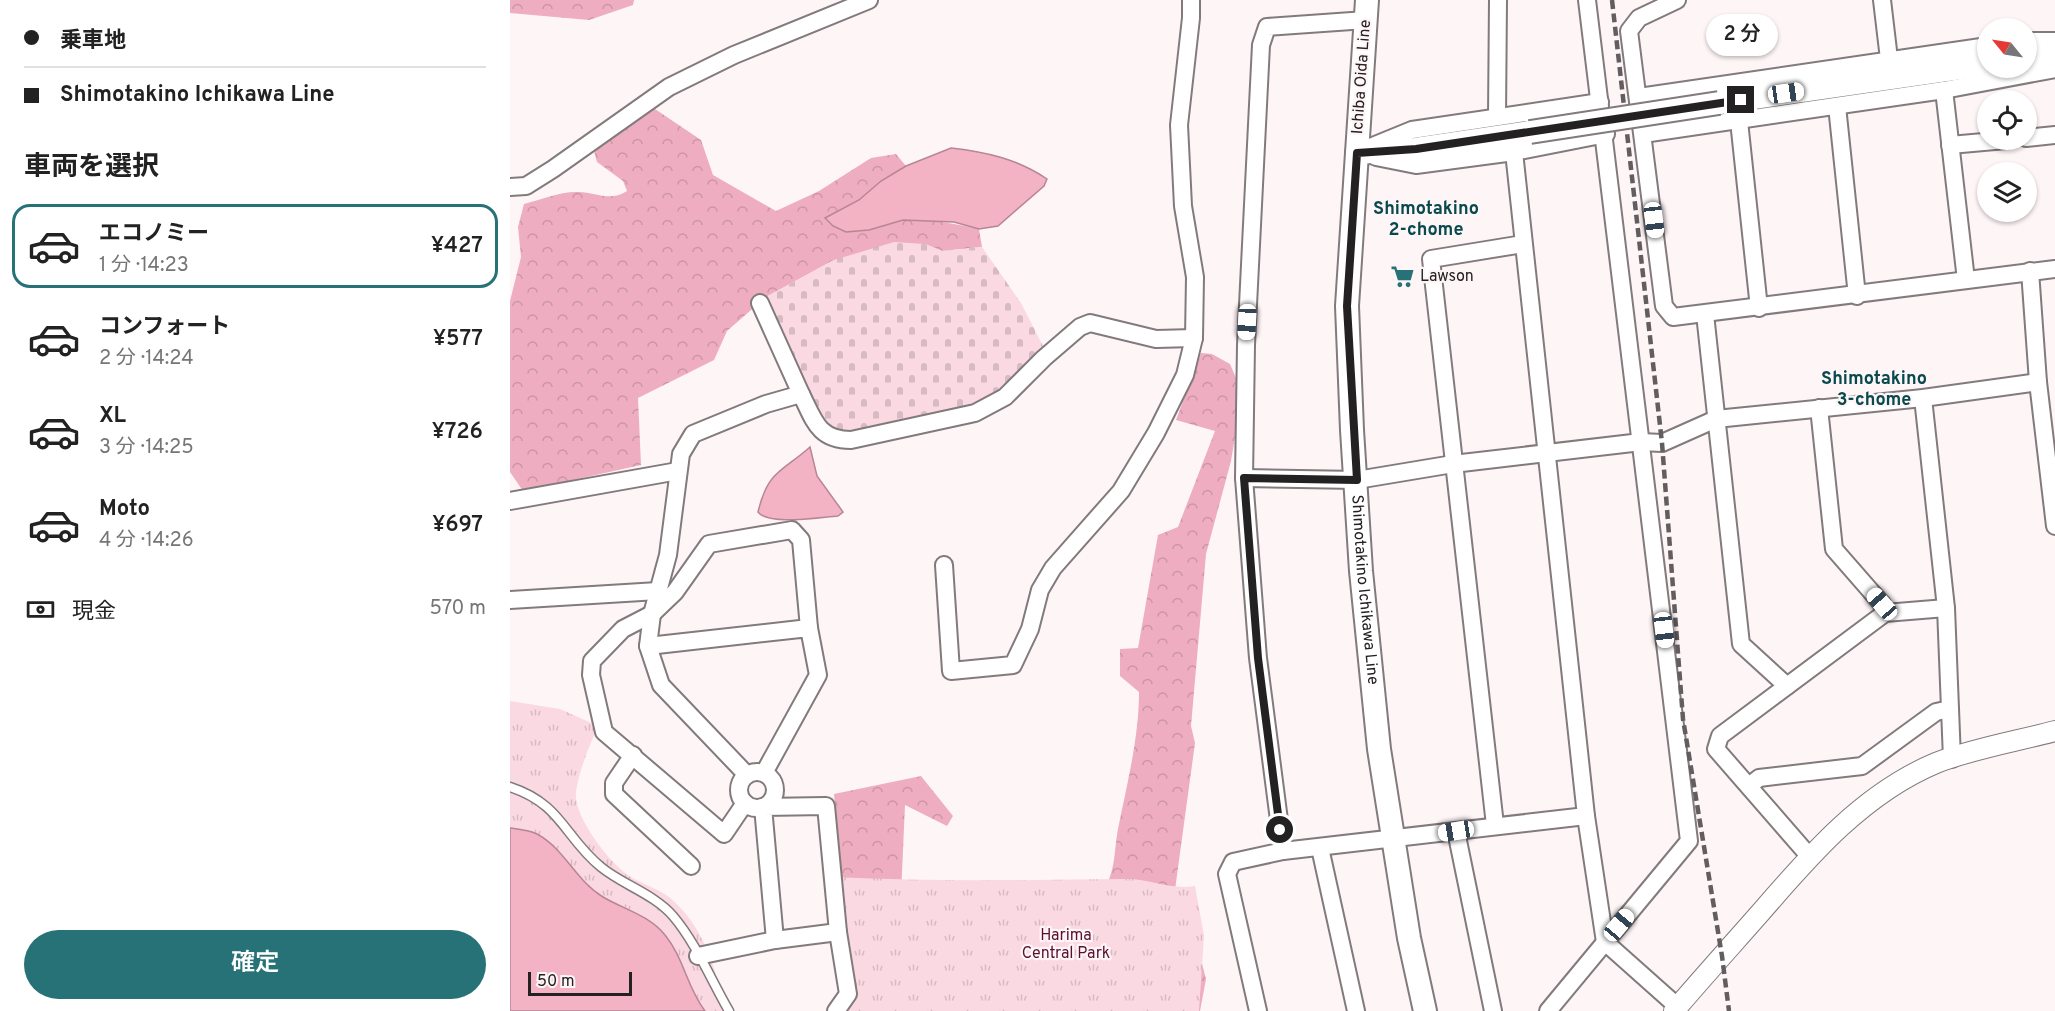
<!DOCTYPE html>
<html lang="ja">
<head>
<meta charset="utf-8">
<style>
  body { margin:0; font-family:Overpass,"Noto Sans JP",sans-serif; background:#f2f2f2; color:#222; height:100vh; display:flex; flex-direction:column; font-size:22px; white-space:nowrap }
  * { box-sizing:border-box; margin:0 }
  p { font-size:20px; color:#767676 }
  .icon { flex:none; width:33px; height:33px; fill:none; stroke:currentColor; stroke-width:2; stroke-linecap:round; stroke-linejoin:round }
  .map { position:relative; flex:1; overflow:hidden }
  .sheet { display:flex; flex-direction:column; background:#fff; width:510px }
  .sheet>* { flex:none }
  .banner { display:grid; align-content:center; height:132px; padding:0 24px; background:#fff }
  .needle { width:39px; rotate:300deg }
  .buttons { position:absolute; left:1467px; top:18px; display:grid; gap:12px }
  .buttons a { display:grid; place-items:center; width:60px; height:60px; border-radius:50%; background:#fff; box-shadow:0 2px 4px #0004; font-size:30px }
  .scale { position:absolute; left:18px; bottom:15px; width:104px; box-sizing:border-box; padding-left:6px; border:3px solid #242122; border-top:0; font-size:16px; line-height:21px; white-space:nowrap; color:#242122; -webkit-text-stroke:4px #fef5f7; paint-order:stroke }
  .end { position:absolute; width:27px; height:27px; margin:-14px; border:8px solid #242122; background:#fff; box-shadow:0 0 0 3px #fff }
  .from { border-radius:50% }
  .bubble { position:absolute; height:42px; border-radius:21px; background:#fff; box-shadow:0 2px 4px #0004; font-size:20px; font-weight:600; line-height:42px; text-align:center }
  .car { position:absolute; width:18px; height:36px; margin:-18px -9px; border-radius:8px; box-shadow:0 0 4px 2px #0007; background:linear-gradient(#fff 24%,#345 0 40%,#fff 0 76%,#345 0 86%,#fff 0) }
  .banner b { display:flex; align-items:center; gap:21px; height:57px; font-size:22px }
  .banner b+b { border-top:2px solid #e0e0e0 }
  .banner i { width:15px; height:15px; background:#222 }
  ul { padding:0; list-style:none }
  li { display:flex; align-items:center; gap:18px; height:84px; margin:0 12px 9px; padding:0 12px; border:3px solid transparent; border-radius:18px }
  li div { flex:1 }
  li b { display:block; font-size:22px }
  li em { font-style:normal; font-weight:600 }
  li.active { border-color:#277277 }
  li>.icon { width:54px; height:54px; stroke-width:1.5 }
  h2 { padding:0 24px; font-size:27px; line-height:72px }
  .pay { display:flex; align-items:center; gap:15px; height:66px; padding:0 24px; font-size:22px }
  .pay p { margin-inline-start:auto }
  .button { display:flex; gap:12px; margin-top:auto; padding:12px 24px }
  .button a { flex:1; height:69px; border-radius:36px; background:#277277; color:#fff; font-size:24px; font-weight:600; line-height:69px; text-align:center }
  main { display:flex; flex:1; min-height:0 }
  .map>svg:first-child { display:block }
  .forest { fill:url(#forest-crowns) }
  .cemetery { fill:url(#cemetery-stones) }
  .park { fill:url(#park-tufts) }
  .water { fill:#f4b2c5; stroke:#b68694; stroke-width:1.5 }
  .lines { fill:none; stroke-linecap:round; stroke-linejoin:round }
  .service-casing { stroke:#827a7c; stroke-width:11 }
  .minor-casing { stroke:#827a7c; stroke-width:20 }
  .tertiary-casing { stroke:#827a7c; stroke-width:22 }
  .secondary-casing { stroke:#827a7c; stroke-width:26 }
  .service { stroke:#fff; stroke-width:8 }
  .minor { stroke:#fff; stroke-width:16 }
  .tertiary { stroke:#fff; stroke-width:20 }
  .secondary { stroke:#fff; stroke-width:22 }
  .rail { stroke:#625d5e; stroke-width:4.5; stroke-dasharray:9 4.5; stroke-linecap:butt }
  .secondary-bridge-casing { stroke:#827a7c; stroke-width:26; stroke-linecap:butt }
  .secondary-bridge { stroke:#fff; stroke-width:22 }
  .route { stroke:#242122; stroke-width:8 }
  .labels { text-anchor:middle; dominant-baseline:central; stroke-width:4.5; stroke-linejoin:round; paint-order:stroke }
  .street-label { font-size:16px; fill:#242122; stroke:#fef5f7 }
  .poi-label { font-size:16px; fill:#242122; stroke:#fef5f7; text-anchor:start }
  .park-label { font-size:16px; fill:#5b1030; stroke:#fef5f7 }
  .neighbourhood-label { font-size:18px; font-weight:bold; fill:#08494e; stroke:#fef5f7 }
</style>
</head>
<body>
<main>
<section class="sheet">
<div class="banner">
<b><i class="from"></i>乗車地</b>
<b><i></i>Shimotakino Ichikawa Line</b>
</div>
<h2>車両を選択</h2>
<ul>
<li class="active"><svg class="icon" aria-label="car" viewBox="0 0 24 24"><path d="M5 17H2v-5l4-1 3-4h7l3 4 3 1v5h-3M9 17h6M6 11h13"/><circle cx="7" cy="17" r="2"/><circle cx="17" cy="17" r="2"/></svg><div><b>エコノミー</b><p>1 分 · 14:23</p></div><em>¥427</em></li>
<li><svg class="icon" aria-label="car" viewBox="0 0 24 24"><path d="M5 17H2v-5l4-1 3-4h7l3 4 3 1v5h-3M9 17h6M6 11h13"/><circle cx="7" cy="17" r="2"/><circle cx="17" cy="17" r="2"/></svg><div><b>コンフォート</b><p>2 分 · 14:24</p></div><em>¥577</em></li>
<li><svg class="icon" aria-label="car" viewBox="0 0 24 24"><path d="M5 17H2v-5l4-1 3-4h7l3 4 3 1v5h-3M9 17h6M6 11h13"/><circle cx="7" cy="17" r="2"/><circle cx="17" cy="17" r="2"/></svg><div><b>XL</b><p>3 分 · 14:25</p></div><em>¥726</em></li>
<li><svg class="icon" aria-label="car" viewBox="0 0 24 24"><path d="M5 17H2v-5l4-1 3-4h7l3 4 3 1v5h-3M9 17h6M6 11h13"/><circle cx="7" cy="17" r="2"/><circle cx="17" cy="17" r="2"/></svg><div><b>Moto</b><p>4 分 · 14:26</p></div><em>¥697</em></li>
</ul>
<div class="pay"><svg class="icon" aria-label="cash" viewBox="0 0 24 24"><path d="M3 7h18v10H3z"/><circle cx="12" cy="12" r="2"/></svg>現金<p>570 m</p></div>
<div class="button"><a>確定</a></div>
</section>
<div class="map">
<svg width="1545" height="1011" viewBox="0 0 1545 1011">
  <defs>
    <pattern id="forest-crowns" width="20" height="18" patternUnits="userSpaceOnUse" patternTransform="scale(1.5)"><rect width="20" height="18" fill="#eeadc0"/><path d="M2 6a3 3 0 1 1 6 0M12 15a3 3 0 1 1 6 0" fill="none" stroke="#cc95a5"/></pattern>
    <pattern id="cemetery-stones" width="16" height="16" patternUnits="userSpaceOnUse" patternTransform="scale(1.5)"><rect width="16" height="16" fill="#fbd9e2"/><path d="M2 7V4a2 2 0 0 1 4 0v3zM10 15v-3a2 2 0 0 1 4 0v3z" fill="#d7bac2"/></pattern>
    <pattern id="park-tufts" width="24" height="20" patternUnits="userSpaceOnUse" patternTransform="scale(1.5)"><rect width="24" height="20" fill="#fbd9e2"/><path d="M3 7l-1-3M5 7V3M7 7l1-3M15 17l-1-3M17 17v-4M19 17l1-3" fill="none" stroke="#d7bac2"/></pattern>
  </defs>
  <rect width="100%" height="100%" fill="#fef5f7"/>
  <g class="forest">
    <polygon points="0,0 124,0 123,5 79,20 0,13"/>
    <path d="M142,107l49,33 12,35 63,36 43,-20 52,-33 25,-4 10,12 -25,15 -22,19 -34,18c24,27 51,4 79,2 25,-1 51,4 75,9l3,18 -40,4 -17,-7 -91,16 -68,37 -39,34 -13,29 -76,38 3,67 -118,26 -13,-19v-171l11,-44 -3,-30 6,-23c16,-4 35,-12 52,-12 19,-1 33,11 51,-1l-4,-10 -26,-19 -3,-11z"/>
    <path d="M691,353l11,1 18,10 9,21 1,22 -9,54 -25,93 -15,172 4,17 -21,154 26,59 6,23 -6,32h-348l-18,-217 87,-18 32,40 -6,10 -42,-21 -7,158 207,-75c11,-20 9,-38 13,-59 9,-45 21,-91 21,-137l-19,-16v-27l18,-1 20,-113 20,-8 37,-96 -39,-11z"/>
  </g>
  <polygon class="cemetery" points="384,242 415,244 432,251 472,247 511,303 535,350 499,385 456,410 324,434 315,430 256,297 324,260"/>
  <g class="park">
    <path d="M0,701l50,8 38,17c-9,21 -19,44 -22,66 -3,24 33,70 52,83 13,9 29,13 41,22 34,28 48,72 55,114h-214z"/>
    <path d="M324,877c98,5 195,3 293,2 24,0 44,11 68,7l9,50 -5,75h-363l12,-17z"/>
  </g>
  <g class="water">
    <path d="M441,148c35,4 67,11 96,31l-3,7 -46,40 -19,3 -25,-7 -51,-2 -34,10 -23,2 -13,-6 -8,-8 34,-18 22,-19 25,-15z"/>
    <path d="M300,447l7,29 26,36 -5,4c-17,1 -70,10 -80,-4 10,-42 24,-40 52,-65z"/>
    <path d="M0,828c8,1 19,2 27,6 28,15 39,47 66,63 20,12 46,18 62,38 19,23 22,53 40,76h-195z"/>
  </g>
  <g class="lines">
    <defs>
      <path id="service" d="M0,787c52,17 54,50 91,80 22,18 53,27 72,49 23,27 38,64 56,95"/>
      <g id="minor">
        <polyline points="1167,0 1129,18 1119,31 1154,306 1163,317 1545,269"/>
        <polyline points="1372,0 1379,59"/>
        <polyline points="1516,41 1545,41"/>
        <polyline points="1434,90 1456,280"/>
        <polyline points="1129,97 1478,46"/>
        <polyline points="1327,106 1347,296"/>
        <polyline points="987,117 988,0"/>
        <polyline points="1229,121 1249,308"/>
        <polyline points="1133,134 1434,90 1545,69"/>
        <polyline points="1516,138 1545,135"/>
        <polyline points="1440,145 1496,140"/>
        <polyline points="858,148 902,130 1090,102"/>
        <polyline points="1004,152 1076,816 1095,942 1168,1007"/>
        <polyline points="866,157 906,165 1004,152 1096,134"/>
        <polyline points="0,187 16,186 43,169 159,87 224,55 359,0"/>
        <polyline points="1520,271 1528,382 1545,526"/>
        <polyline points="250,303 291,394"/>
        <polyline points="1195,314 1231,644 1277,686"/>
        <polyline points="1413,398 1436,608 1442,759"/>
        <polyline points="1309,408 1324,549 1372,604 1375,613"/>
        <polyline points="734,478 847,480 943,464 1131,442 1152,443 1206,419 1413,398 1528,382"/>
        <polyline points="0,501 168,471"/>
        <polyline points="434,565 441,671 503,665 520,629 530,590 543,568 611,491 646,433 675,375 684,338 685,277 673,206 669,125 681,18 681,0"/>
        <polyline points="0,600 148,591"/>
        <polyline points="138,646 299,628 308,675 254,773"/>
        <polyline points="123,755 104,783 104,794 181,866"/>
        <circle cx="247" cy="790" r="18"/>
        <path d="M237,775l-86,-90 -13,-39 4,-32 16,-59 13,-101 12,-20 73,-30 35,-10c13,26 17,46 50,46l124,-27 30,-16 39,-39 36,-31 10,-4 66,16 38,-1"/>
        <polyline points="1239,786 1249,778 1352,766 1426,712 1440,709"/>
        <polyline points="235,803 214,834 94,732 81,675 82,661 113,629 142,614 165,592 199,544 282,530 291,540 299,628"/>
        <polyline points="985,825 921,259 1013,244"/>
        <polyline points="946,831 983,1011"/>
        <polyline points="810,848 846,1011"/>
        <polyline points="773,851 748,658 734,478 736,345 751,45 757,27 856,20"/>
        <polyline points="1300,857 1206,749 1210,736 1375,613 1436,608"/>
        <polyline points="265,940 253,807 316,806 328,932"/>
        <polyline points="188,956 265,940 328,932 338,994 326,1011"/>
        <polyline points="748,1011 717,874 723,862 773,851 1076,816"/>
        <polyline points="1038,1011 1179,841 1077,0"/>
      </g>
      <path id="tertiary" d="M1164,1011c29,-34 58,-66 87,-99 50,-58 103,-119 175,-149 35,-14 82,-22 119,-32"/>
      <g id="secondary">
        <path id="s1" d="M857,0l-20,306 5,124 9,141 18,178 30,189 16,73"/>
        <polyline points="1516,58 1545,54"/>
        <polyline points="1209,103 1478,64"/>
        <polyline points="847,153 906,149 1020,132"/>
      </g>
    </defs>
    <use href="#service" class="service-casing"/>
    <use href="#minor" class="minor-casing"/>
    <use href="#tertiary" class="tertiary-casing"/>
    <use href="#secondary" class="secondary-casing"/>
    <use href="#service" class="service"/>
    <use href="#minor" class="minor"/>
    <use href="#tertiary" class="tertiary"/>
    <use href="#secondary" class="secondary"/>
    <polyline class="rail" points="1102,0 1152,443 1173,719 1212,956 1219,1011"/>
    <defs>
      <polyline id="secondary-bridge" points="1020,132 1209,103"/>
    </defs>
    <use href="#secondary-bridge" class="secondary-bridge-casing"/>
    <use href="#secondary-bridge" class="secondary-bridge"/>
  </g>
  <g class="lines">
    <polyline class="route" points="770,830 748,658 734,478 847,480 837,306 847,153 906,149 1231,100"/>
  </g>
  <defs>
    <symbol id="supermarket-bare" viewBox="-9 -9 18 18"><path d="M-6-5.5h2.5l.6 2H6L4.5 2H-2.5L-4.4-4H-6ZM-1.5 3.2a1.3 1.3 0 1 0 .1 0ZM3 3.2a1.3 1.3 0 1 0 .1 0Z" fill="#277277" stroke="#fef5f7" stroke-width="2.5" paint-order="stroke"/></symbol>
  </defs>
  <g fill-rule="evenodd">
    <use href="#supermarket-bare" x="876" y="260" width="33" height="33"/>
  </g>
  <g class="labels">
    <g class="street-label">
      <text transform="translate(852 77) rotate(-86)">Ichiba Oida Line</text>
      <text stroke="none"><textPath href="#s1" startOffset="591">Shimotakino Ichikawa Line</textPath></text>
    </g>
    <g class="poi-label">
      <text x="910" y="277">Lawson</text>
    </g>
    <g class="park-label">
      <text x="556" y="936">Harima<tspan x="556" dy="18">Central Park</tspan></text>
    </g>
    <g class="neighbourhood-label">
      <text x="916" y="209">Shimotakino<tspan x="916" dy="21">2-chome</tspan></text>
      <text x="1364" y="379">Shimotakino<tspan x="1364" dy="21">3-chome</tspan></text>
    </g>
  </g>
</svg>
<div class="buttons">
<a><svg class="needle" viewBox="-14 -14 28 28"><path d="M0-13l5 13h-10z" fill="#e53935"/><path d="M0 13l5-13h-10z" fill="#767676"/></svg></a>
<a><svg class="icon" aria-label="locate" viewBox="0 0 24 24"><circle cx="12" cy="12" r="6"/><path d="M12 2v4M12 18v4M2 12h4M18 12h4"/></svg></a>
<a><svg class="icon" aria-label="layers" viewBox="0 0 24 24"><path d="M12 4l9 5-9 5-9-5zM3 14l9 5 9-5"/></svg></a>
</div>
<div class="scale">50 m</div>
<i class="end from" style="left:770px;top:830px"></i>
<i class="end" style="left:1231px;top:100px"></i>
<div class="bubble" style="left:1196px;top:14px;width:72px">2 分</div>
<i class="car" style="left:1276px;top:93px;rotate:82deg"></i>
<i class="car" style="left:1144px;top:220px;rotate:173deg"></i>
<i class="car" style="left:737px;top:322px;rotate:183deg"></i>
<i class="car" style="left:1372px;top:604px;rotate:319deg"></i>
<i class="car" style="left:1154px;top:630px;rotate:173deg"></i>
<i class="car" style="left:946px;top:831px;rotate:261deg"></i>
<i class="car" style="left:1109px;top:925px;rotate:40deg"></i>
</div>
</main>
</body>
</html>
